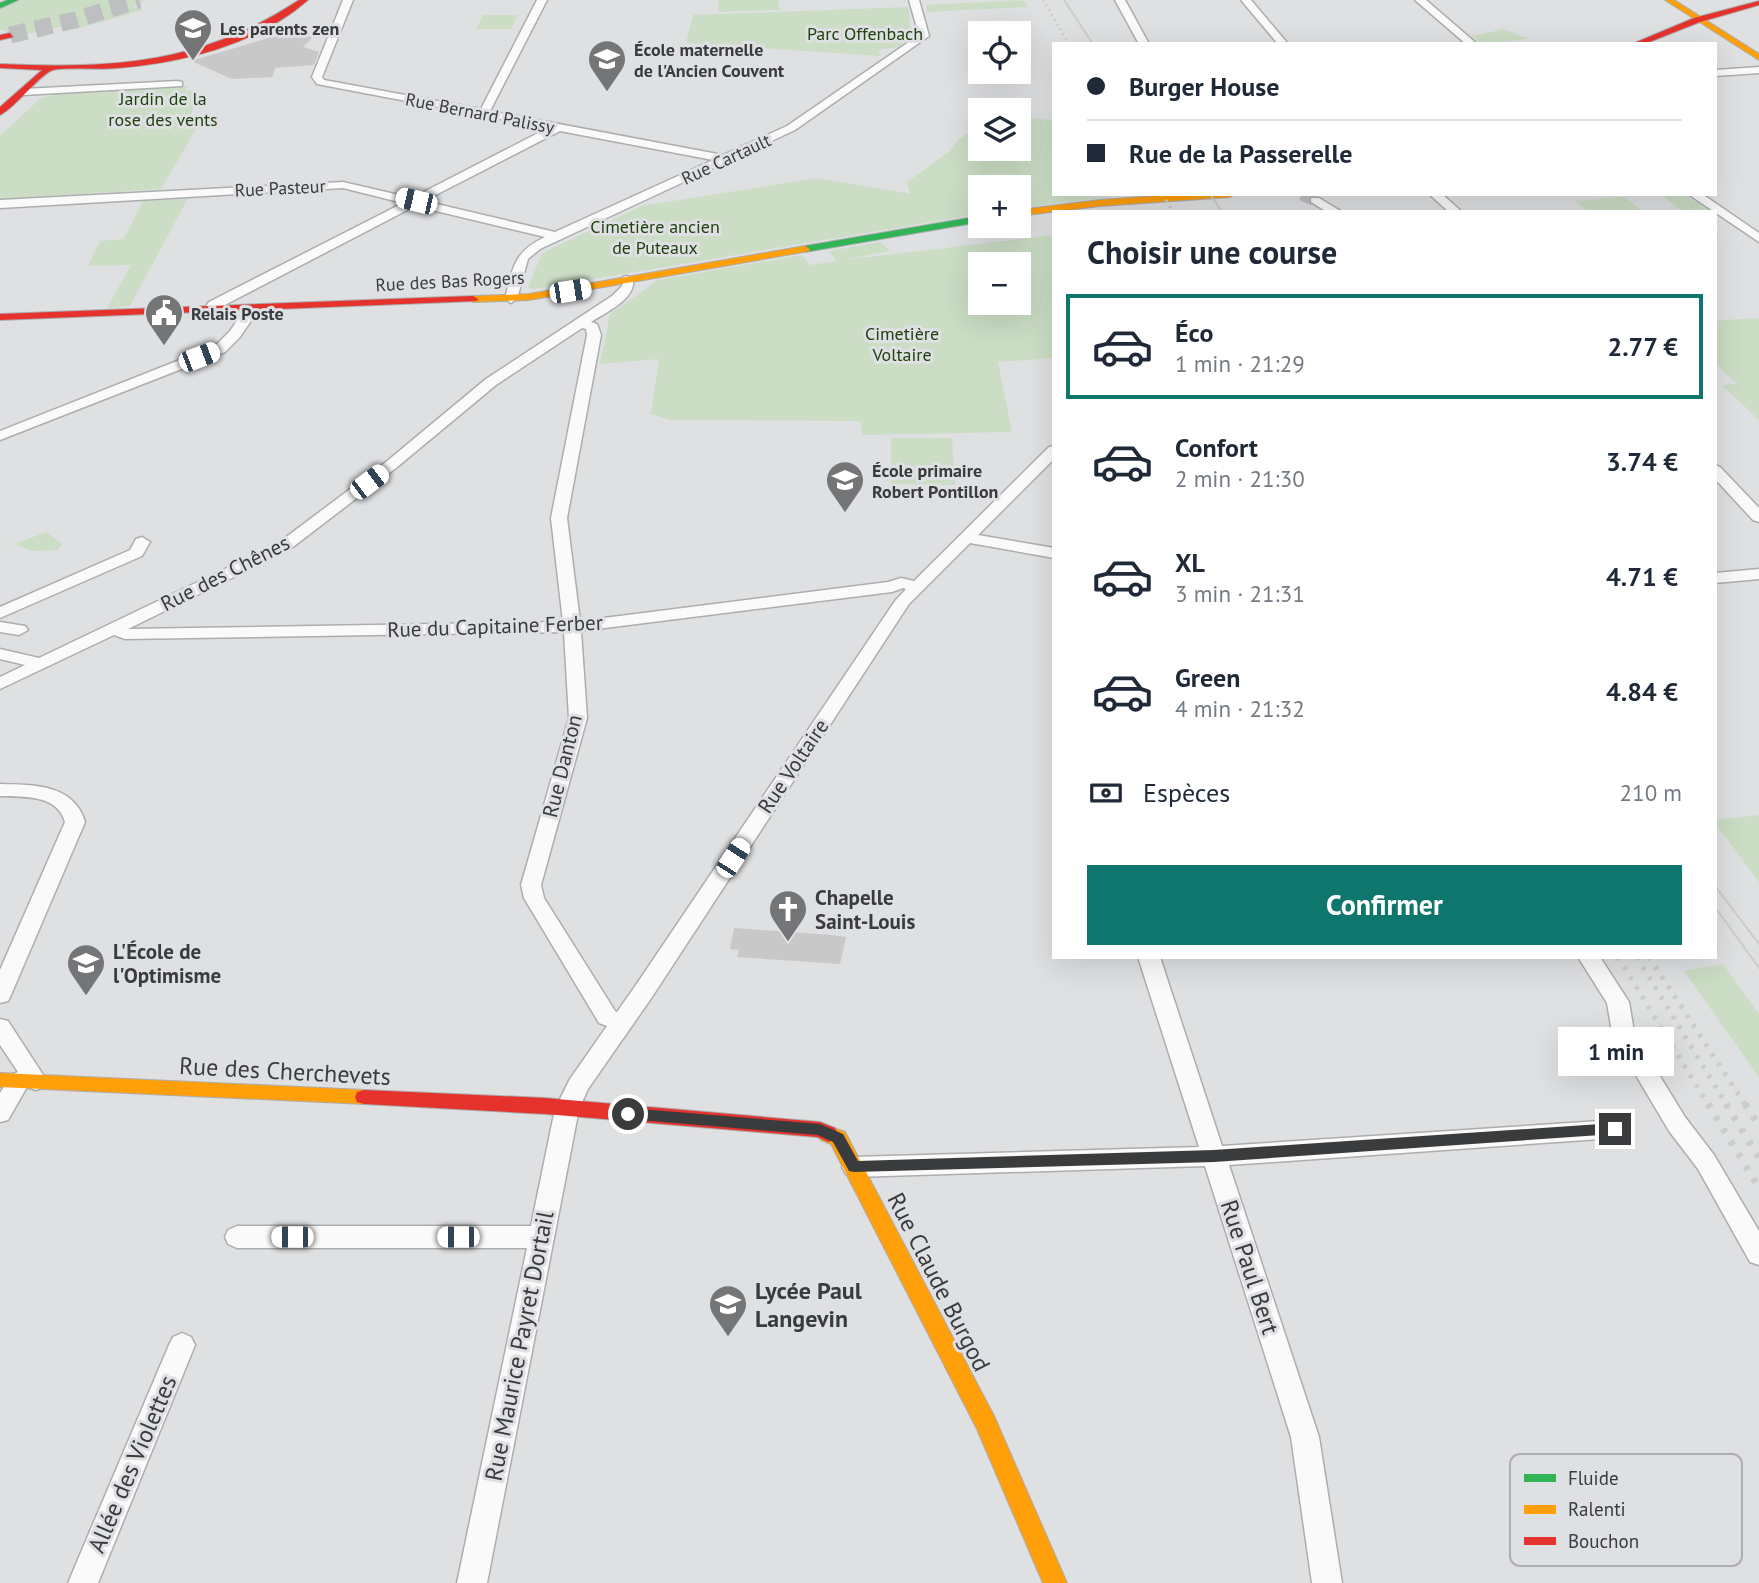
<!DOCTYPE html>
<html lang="fr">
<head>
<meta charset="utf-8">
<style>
  body { margin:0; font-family:"PT Sans",sans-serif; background:#f2f2f3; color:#1f2937; height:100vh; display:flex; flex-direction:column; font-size:26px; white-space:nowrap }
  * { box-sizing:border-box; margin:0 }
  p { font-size:23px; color:#747a83 }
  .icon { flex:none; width:38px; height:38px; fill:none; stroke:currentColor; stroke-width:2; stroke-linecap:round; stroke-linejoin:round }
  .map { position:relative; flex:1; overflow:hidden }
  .sheet { position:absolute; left:1052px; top:210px; width:665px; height:749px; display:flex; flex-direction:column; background:#fff; border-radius:0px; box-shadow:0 7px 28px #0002 }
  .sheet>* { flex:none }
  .guide { position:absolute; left:1052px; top:42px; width:665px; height:154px; border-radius:0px; box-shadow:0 7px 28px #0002; display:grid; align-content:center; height:154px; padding:0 35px; background:#fff }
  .buttons { position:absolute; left:968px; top:21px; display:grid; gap:14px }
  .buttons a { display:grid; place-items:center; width:63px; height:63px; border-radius:0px; background:#fff; box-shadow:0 7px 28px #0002; font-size:35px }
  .end { position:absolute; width:32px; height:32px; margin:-16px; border:9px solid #3a3b3c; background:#fff; box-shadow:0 0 0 4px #fff }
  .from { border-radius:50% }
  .bubble { position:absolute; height:49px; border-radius:0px; background:#fff; box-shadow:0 7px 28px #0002; font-size:23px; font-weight:700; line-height:49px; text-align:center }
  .car { position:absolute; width:21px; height:42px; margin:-21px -10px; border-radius:9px; box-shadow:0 0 5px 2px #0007; background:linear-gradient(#fff 24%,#345 0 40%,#fff 0 76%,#345 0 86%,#fff 0) }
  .guide b { display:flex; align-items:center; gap:24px; height:66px; font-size:26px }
  .guide b+b { border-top:2px solid #e0e1e3 }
  .guide i { width:18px; height:18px; background:#1f2937 }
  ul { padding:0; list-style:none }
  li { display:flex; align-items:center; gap:21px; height:105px; margin:0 14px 10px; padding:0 21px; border:4px solid transparent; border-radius:0px }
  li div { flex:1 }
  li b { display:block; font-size:26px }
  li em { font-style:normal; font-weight:700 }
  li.selected { border-color:#0f766e }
  li>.icon { width:63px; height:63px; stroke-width:1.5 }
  h2 { padding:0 35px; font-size:32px; line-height:84px }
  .pay { display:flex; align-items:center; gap:18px; height:77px; padding:0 35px; font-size:26px }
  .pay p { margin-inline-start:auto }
  .button { display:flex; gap:14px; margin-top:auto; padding:14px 35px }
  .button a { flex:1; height:80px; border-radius:0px; background:#0f766e; color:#fff; font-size:28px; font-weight:700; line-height:80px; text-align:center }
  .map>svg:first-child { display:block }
  .green { fill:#cbddc5; fill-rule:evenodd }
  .building { fill:#c8c8c9 }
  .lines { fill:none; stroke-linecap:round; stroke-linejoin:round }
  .street-tunnel { stroke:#bebfc1; stroke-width:13; stroke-dasharray:13 6; stroke-linecap:butt }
  .primary-tunnel { stroke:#bebfc1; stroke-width:17; stroke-dasharray:17 9; stroke-linecap:butt }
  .street-casing { stroke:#acadae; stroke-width:3 }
  .fast-casing { stroke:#acadae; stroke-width:2 }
  .slow-casing { stroke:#acadae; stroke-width:2 }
  .jam-casing { stroke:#acadae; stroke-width:2 }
  .street { fill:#fafafb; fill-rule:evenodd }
  .fast { fill:#30b455; fill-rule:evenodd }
  .slow { fill:#ff9f0a; fill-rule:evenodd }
  .jam { fill:#e5322d; fill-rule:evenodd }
  .tram { stroke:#cbcccc; stroke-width:2 }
  .rail-far3 { stroke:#cbcccc; stroke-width:2.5; stroke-dasharray:2 3.5; stroke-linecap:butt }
  .rail-far2 { stroke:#cbcccc; stroke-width:3.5; stroke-dasharray:2.5 4.5; stroke-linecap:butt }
  .rail-far1 { stroke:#cbcccc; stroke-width:5; stroke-dasharray:3.5 8; stroke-linecap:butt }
  .rail { stroke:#cbcccc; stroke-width:7; stroke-dasharray:4.5 10; stroke-linecap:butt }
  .route { fill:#3a3b3c }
  .labels { text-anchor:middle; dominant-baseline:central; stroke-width:6; stroke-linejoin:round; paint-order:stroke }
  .far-poi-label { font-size:18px; font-weight:bold; fill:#3a3b3c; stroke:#dee0e3; text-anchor:start }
  .far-park-label { font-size:18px; fill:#20420e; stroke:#dee0e3 }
  .far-street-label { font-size:18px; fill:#3a3b3c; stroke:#dee0e3 }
  .street-label { font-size:21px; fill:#3a3b3c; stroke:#dee0e3 }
  .poi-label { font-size:21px; font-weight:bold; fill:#3a3b3c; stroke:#dee0e3; text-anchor:start }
  .near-street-label { font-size:24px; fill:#3a3b3c; stroke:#dee0e3 }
  .near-poi-label { font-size:24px; font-weight:bold; fill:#3a3b3c; stroke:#dee0e3; text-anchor:start }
  .key { fill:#dee0e3; stroke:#adaeb1; stroke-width:2 }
  .key-label { font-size:19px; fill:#3a3b3c }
</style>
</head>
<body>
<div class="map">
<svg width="1759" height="1583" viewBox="0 0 1759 1583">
  <rect width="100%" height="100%" fill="#dfe0e2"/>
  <g class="green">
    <polygon points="19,0 146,0 132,6 143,10 76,29 67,25 12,37 4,30 0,30 0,8"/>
    <polygon points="718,0 778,0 780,10 719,12"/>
    <polygon points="1024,0 1028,7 927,12 926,5"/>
    <path d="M908,7c4,25 5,42 -27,42l-3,4 4,1 -2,2 -194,-13 7,-28z"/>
    <polygon points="483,15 518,15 511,29 476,29"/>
    <polygon points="1504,29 1529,39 1482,44 1472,36"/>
    <polygon points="187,86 185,91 198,90 191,117 203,117 161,189 0,199 0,136 41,98 69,91"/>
    <polygon points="1019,117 1053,120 1054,194 1109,194 1111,197 1027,207 1019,204 1018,187 980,187 980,214 533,289 528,287 542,253 641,206 817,178 910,194 907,182 950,151 958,140 980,125 980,149 1018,149"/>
    <polygon points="1660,194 1683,194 1710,211 1683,212"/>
    <polygon points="1624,197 1644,212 1589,212 1575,201"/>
    <polygon points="188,198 130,306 107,308 131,265 88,266 100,241 124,239 143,201"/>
    <path d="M1053,235v123l-55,4 14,70 -149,3 -3,-14 -191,-1 -18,-6 8,-55 -59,5 10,-50 48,-34 144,-25 8,10 27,-4 -8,-10 51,-9 10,9 -46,9zM980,264h38v39h-38z"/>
    <polygon points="1751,318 1759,319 1759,420 1722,385 1737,384 1715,363 1715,321"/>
    <polygon points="891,438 952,438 955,485 891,484"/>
    <polygon points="46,532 62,544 58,550 32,551 15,544"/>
    <polygon points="1759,815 1759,882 1715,823 1715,820"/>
    <polygon points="1723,964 1759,1014 1759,1077 1684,971"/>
  </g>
  <g class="building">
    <polygon points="275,36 314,36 303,47 319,52 314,65 275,68 272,77 232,79 191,61"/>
    <polygon points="734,928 831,935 846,937 840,964 737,957 739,950 730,949"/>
  </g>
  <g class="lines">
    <polyline class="street-tunnel" points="1302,194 1315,200"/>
    <polyline class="primary-tunnel" points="10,35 75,20 139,0"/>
    <defs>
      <g id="street">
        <path d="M343,0h10l-31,77 2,3 157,29 56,-109h10l-57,111 233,44 64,-29 132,-91 -10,-35h10l10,36 -134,94 -255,119 -12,10 -11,40 -6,4 -6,-4c8,-31 8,-47 40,-62l-130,-31 -196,102 -4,5h-10l-2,-3 6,-8 194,-99 -60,-15 -343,20v-8l343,-18 69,16 136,-70 -231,-44 -5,-7zM560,131l153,29 -158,72 -131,-31z"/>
        <polygon points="1115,0 1125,0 1149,44 1139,44"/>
        <polygon points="1241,0 1251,0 1288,44 1278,44"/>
        <polygon points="1415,0 1426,0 1477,44 1466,44"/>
        <polygon points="1759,67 1759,73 1715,76 1715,70"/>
        <polygon points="178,81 182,82 182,86 23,95 18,92 23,89"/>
        <polygon points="1429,194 1442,194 1462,212 1449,212"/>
        <polygon points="1688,194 1702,194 1759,233 1759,242"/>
        <polygon points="1311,198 1319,198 1342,212 1327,212 1311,202"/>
        <path d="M627,276l6,4c3,19 -28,33 -42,42l6,2 4,11 -34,183 13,103 308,-39 13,-4 13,3 135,-134 5,-1v13l-76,76 76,13v10l-84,-15 -61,61 -257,393 -64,92 -9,20 -92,474h-30l70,-335h-290l-9,-4 -3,-7 3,-7 9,-4h294l24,-117 15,-30 37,-53 -8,-3 -75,-125 -3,-13 48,-167 -5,-86 -439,7 -11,-4 -114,54v-12l25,-12 -25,-6v-10l39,9 238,-114 109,-82 100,-83 126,-83 10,-10 1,-9zM582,328l4,1 1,6 -36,183 12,104 -435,7 161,-79 107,-82 100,-83zM903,588l3,1 -11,12 -259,384 -19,27 -2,-1 -71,-113 -3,-13 46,-167 -6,-87 311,-39z"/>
        <polygon points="252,305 259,309 240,337 225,352 0,440 0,431 215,346 230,331 247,306"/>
        <polygon points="1715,465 1720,467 1759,508 1759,522 1753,520 1715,479"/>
        <polygon points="142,537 150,542 142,556 0,618 0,607 130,550 136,539"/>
        <polygon points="1759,569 1759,579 1715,583 1715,573"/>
        <polygon points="0,622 25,626 28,630 19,635 0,632"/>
        <path d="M0,784c34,1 74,0 85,38l-74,173 -3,6 -8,2v-33l65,-148c-8,-28 -41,-25 -65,-26z"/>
        <polygon points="1138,957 1160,957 1222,1146 1615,1120 1623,1122 1627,1129 1623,1136 1615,1138 1229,1165 1319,1437 1342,1583 1312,1583 1291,1437 1205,1166 854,1177 846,1174 842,1167 846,1160 854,1157 1199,1147"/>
        <polygon points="1578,957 1600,957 1629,1002 1634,1032 1653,1065 1685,1117 1714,1155 1759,1231 1759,1265 1750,1262 1698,1169 1669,1131 1637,1077 1612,1032 1607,1003"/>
        <polygon points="0,1019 8,1021 47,1081 44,1087 36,1090 27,1087 8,1120 0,1122 0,1093 11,1075 18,1072 0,1045"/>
        <polygon points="182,1333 191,1337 195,1345 98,1583 68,1583 169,1345 173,1337"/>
      </g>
      <g id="fast">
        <polygon points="8,0 18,0 0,8 0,3"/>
        <polygon points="980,216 980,222 805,252 800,249 805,246"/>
      </g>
      <g id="slow">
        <polygon points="1665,0 1674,0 1759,54 1759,60"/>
        <polygon points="1185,194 1235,194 1230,197 1100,206 1018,216 1018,210 1100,200"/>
        <polygon points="805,246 810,249 809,251 529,300 473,302 468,299 473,296 529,294"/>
        <polygon points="0,1073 364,1090 371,1092 373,1097 371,1102 364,1104 0,1087"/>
        <polygon points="828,1126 845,1132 994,1416 1067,1583 1043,1583 977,1429 831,1144 821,1140 818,1134 821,1128"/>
      </g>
      <g id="jam">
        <path d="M299,0h9c-50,44 -125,63 -190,68 -17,2 -51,-1 -65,2 -13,4 -37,37 -53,45v-8l42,-37 -42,-2v-4c112,5 203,0 299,-64z"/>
        <polygon points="1759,1 1759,5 1700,22 1644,44 1632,44 1694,18"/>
        <polygon points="10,33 13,37 0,40 0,35"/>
        <polygon points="473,296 478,299 477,301 0,320 0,314"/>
        <polygon points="364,1090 545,1098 820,1122 835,1128 838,1134 835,1140 828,1142 817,1137 545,1114 364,1104 357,1102 355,1097 357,1092"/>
      </g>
    </defs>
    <use href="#street" class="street-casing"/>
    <use href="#fast" class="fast-casing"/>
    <use href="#slow" class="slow-casing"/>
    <use href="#jam" class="jam-casing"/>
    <use href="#street" class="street"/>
    <use href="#fast" class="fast"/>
    <use href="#slow" class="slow"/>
    <use href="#jam" class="jam"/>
    <g class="tram">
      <polyline points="1064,0 1093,44"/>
      <polyline points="1210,194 1222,212"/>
      <polyline points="1715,886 1759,944"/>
      <polyline points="1715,907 1759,968"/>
    </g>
    <polyline class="rail-far3" points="1043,0 1069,44"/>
    <polyline class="rail-far2" points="1162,194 1173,212"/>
    <g class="rail-far1">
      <polyline points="1618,957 1709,1106"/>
      <polyline points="1637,957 1727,1106"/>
      <polyline points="1649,957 1746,1106"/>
    </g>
    <g class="rail">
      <polyline points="1708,1104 1759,1188"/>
      <polyline points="1726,1104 1759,1158"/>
      <polyline points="1745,1104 1759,1126"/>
    </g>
  </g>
  <polygon class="route" points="628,1108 820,1124 843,1134 858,1161 1214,1150 1615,1123 1622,1129 1615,1134 1214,1162 854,1172 849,1171 833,1142 818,1135 628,1119 621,1114"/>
  <defs>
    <symbol id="school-pin" viewBox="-11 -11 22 30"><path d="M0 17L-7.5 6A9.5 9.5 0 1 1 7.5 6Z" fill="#747576" stroke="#dee0e3"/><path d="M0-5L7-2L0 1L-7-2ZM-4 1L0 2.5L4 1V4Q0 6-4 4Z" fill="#fff"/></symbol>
    <symbol id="civic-pin" viewBox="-11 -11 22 30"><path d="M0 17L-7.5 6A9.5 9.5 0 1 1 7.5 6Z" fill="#747576" stroke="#dee0e3"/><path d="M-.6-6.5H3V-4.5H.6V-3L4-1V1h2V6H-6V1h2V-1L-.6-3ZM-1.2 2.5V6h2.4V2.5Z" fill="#fff"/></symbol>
    <symbol id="church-pin" viewBox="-11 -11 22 30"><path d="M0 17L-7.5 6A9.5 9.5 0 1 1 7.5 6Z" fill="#747576" stroke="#dee0e3"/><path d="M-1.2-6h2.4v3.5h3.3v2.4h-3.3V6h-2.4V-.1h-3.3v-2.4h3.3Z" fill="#fff"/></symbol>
  </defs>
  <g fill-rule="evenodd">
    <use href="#school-pin" x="171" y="6" width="44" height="60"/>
    <use href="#school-pin" x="585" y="37" width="44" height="60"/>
    <use href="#civic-pin" x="142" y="291" width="44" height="60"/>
    <use href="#school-pin" x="823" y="458" width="44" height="60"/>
    <use href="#church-pin" x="766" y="887" width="44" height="60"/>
    <use href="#school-pin" x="64" y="941" width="44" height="60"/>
    <use href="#school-pin" x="706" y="1282" width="44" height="60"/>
  </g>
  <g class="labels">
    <g class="far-poi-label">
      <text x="220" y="28">Les parents zen</text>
      <text x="634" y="49">École maternelle<tspan x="634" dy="21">de l'Ancien Couvent</tspan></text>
      <text x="191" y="313">Relais Poste</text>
      <text x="872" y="470">École primaire<tspan x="872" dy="21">Robert Pontillon</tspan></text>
    </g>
    <g class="far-park-label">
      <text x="865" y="33">Parc Offenbach</text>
      <text x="163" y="98">Jardin de la<tspan x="163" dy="21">rose des vents</tspan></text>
      <text x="655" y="226">Cimetière ancien<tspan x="655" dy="21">de Puteaux</tspan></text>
      <text x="902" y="333">Cimetière<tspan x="902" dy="21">Voltaire</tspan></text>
    </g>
    <g class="far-street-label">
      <text transform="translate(480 113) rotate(11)">Rue Bernard Palissy</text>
      <text transform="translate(726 159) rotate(-25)">Rue Cartault</text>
      <text transform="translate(280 188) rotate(-3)">Rue Pasteur</text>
      <text transform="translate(450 281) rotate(-3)">Rue des Bas Rogers</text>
    </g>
    <g class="street-label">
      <text transform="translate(225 573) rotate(-27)">Rue des Chênes</text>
      <text transform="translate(495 626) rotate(-2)">Rue du Capitaine Ferber</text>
      <text transform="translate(562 766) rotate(-76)">Rue Danton</text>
      <text transform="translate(793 766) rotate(-56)">Rue Voltaire</text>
    </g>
    <g class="poi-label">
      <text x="815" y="897">Chapelle<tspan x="815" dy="24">Saint-Louis</tspan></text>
      <text x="113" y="951">L'École de<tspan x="113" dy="24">l'Optimisme</tspan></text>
    </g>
    <g class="near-street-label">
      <text transform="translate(285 1071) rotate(3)">Rue des Cherchevets</text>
      <text transform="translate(1250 1267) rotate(72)">Rue Paul Bert</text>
      <text transform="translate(939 1282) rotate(63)">Rue Claude Burgod</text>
      <text transform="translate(519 1346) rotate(-79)">Rue Maurice Payret Dortail</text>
      <text transform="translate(132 1464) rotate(-67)">Allée des Violettes</text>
    </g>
    <g class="near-poi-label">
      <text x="755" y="1290">Lycée Paul<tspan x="755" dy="28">Langevin</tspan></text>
    </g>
  </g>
  <rect x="1510" y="1454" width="232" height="112" rx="10" class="key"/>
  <rect x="1524" y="1474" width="32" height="8" fill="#30b455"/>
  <rect x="1524" y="1505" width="32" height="9" fill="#ff9f0a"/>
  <rect x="1524" y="1537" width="32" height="8" fill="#e5322d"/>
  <g class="key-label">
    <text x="1568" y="1485">Fluide</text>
    <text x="1568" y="1516">Ralenti</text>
    <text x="1568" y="1548">Bouchon</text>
  </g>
</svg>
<div class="buttons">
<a><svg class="icon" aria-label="locate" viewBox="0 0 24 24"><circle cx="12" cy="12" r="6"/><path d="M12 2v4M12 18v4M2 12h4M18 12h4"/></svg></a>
<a><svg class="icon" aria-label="layers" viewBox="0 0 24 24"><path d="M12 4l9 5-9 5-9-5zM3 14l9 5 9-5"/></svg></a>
<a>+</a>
<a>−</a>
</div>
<i class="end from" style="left:628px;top:1114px"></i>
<i class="end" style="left:1615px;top:1129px"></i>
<div class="bubble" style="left:1558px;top:1027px;width:116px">1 min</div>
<i class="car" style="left:416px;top:201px;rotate:283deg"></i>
<i class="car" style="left:570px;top:291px;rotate:81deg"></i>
<i class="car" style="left:199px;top:357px;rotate:69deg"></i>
<i class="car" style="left:369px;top:482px;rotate:53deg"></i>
<i class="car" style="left:733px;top:858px;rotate:33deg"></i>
<i class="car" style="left:292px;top:1237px;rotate:270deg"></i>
<i class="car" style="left:458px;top:1237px;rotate:270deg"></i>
<div class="guide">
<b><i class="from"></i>Burger House</b>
<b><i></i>Rue de la Passerelle</b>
</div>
<section class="sheet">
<h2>Choisir une course</h2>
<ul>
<li class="selected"><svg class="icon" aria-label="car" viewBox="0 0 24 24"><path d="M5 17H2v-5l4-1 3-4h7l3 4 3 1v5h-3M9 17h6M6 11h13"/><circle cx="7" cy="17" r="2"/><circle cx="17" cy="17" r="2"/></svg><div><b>Éco</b><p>1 min · 21:29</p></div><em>2.77 €</em></li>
<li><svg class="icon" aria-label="car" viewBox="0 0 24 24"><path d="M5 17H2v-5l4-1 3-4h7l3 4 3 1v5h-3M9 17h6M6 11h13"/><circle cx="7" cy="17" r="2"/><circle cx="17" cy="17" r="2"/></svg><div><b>Confort</b><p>2 min · 21:30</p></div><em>3.74 €</em></li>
<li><svg class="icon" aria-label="car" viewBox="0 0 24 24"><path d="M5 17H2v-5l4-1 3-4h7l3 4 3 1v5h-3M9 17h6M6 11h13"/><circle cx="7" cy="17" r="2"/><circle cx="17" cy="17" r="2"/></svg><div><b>XL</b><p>3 min · 21:31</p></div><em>4.71 €</em></li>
<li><svg class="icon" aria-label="car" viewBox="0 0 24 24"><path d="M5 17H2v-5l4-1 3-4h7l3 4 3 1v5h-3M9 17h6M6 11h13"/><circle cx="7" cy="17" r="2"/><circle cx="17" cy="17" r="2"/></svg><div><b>Green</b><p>4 min · 21:32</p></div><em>4.84 €</em></li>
</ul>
<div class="pay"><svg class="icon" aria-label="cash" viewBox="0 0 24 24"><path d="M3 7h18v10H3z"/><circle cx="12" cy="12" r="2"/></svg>Espèces<p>210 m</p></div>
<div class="button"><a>Confirmer</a></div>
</section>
</div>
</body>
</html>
